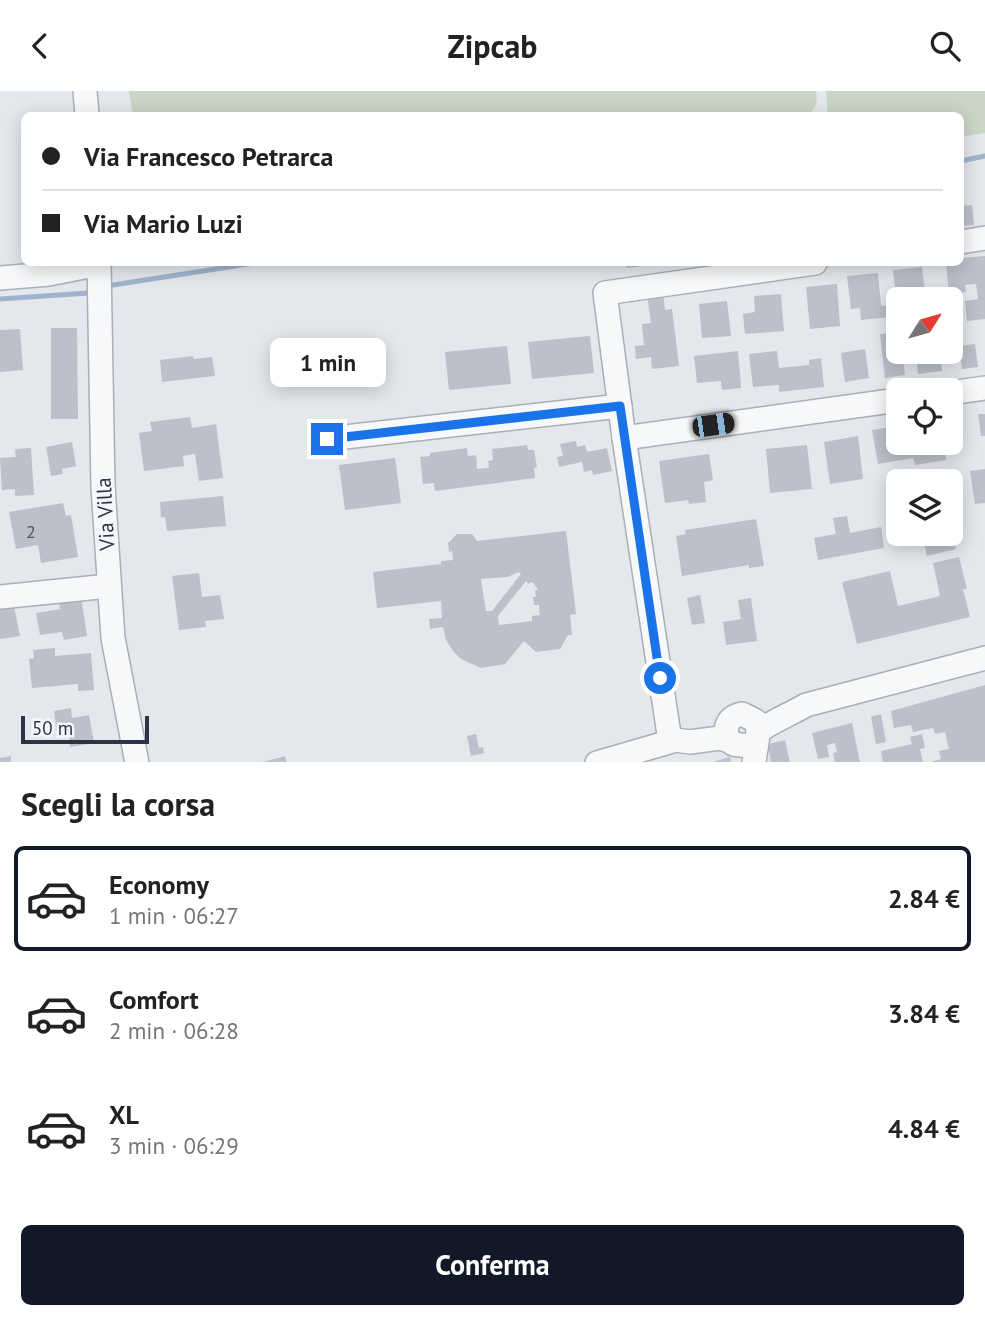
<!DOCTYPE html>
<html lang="it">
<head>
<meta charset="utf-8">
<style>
  body { margin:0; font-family:"PT Sans",sans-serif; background:#f2f2f2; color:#222; height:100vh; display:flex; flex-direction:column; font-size:26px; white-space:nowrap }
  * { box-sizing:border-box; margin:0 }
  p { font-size:23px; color:#767676 }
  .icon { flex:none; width:38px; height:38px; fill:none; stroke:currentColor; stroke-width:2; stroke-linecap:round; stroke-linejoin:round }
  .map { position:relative; height:671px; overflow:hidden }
  .sheet { display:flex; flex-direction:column; background:#fff; flex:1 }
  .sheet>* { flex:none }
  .hud { position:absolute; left:21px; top:21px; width:943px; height:154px; border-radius:10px; box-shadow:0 4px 18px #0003; display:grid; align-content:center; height:154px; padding:0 21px; background:#fff }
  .needle { width:46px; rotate:53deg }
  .tools { position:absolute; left:886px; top:196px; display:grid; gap:14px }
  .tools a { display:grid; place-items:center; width:77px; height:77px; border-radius:10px; background:#fff; box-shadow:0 4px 18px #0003; font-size:35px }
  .scale { position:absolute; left:21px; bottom:18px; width:128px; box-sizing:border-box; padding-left:7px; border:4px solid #2b3445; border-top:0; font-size:19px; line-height:24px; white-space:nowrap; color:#2b3445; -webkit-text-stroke:5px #f4f6f9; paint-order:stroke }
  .end { position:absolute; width:32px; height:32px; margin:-16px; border:9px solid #1a73e8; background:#fff; box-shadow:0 0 0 4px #fff }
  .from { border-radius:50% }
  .bubble { position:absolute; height:49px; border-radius:10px; background:#fff; box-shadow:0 4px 18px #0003; font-size:23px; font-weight:700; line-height:49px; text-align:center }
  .car { position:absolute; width:21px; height:42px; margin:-21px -10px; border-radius:9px; box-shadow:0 0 5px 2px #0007; background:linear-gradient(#222 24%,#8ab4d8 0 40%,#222 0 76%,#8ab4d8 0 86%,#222 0) }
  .hud b { display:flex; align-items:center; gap:24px; height:66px; font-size:26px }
  .hud b+b { border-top:2px solid #e0e0e0 }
  .hud i { width:18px; height:18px; background:#222 }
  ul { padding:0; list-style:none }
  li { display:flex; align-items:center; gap:21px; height:105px; margin:0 14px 10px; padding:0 7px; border:4px solid transparent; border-radius:10px }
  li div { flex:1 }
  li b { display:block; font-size:26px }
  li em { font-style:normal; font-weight:700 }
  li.on { border-color:#111827 }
  li>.icon { width:63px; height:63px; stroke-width:1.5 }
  h2 { padding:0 21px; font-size:32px; line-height:84px }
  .action { display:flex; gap:14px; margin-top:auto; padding:14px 21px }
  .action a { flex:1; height:80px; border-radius:10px; background:#111827; color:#fff; font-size:28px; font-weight:700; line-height:80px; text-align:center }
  header { display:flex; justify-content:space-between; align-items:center; height:91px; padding:0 21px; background:#fff; font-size:32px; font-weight:700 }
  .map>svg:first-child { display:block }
  .green { fill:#c9d6c5 }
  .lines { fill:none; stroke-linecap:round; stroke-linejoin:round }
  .stream { stroke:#9fb4cc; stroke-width:5 }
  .building { fill:#bbc0ca; fill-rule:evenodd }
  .minor-casing { stroke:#a9aeb7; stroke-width:26 }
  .minor { stroke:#f7f8fa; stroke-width:23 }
  .route { stroke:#1a73e8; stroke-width:9 }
  .labels { text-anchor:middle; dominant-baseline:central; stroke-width:7; stroke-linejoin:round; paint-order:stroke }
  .number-label { font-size:18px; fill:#4f5766 }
  .street-label { font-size:21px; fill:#2b3445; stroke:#f4f6f9 }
</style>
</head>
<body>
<header><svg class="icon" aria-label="back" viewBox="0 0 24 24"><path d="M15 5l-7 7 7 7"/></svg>Zipcab<svg class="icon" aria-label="search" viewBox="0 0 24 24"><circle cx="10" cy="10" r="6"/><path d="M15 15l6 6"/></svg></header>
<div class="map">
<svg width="985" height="672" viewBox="0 0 985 672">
  <rect width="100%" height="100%" fill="#e4e7ec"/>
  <g class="green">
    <path d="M129,0h687c2,12 0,19 -10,24h-673z"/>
    <polygon points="826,0 985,0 985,42 961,46 961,24 828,24"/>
  </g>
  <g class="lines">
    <g class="stream">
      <polyline points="961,70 985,65"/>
      <polyline points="113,194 254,172"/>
      <polyline points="0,208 88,202"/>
    </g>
  </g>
  <g class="building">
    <polygon points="972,114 974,134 961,135 961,115"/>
    <polygon points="985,165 985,228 967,230 965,210 978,208 976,193 965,194 966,201 949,203 946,172 961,172 961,167"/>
    <polygon points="626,172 660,172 660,173 627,177"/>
    <polygon points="922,176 926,208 896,208 893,179"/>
    <polygon points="878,182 881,215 889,214 890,226 861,229 860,217 851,218 847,185"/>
    <polygon points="837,193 840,235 810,238 806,196"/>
    <polygon points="663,201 665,219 672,218 679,275 652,278 651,266 636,268 635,255 644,254 642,233 651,232 647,203"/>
    <polygon points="781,203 784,240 745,243 743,223 755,221 754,205"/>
    <polygon points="727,210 731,245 702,247 699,213"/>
    <polygon points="51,237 77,237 78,328 51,328"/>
    <polygon points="20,238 23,279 0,281 0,239"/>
    <polygon points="898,242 898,261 902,261 905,284 885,287 880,243"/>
    <polygon points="590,245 594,282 532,288 528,251"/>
    <polygon points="975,253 978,276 962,278 959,255"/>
    <polygon points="507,255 511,293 449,299 445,261"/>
    <polygon points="865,258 869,287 845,291 841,262"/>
    <polygon points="738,260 741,297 722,299 721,290 697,292 694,265"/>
    <polygon points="777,260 779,277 809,274 809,269 821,267 824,296 779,301 779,294 753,296 749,263"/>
    <polygon points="916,261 940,261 942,280 918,283"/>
    <polygon points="193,265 194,268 212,266 215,285 162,291 160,269"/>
    <polygon points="978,323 985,323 985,345 981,345"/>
    <polygon points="190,326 192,337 216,333 223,387 199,390 195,363 183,365 184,375 144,380 139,342 152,340 150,331"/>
    <polygon points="898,335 898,352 943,352 946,369 915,374 913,367 878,373 872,339"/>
    <polygon points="858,345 863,388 830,393 824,351"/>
    <polygon points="576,350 577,356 585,354 587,361 607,357 612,380 593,384 592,379 584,381 582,371 559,376 557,366 563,365 560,353"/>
    <polygon points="72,351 76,375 62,378 63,383 51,385 46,356"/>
    <polygon points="527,354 528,359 534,359 537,376 534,377 535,387 435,400 434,392 423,393 420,366 430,365 430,362 467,357 468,365 476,364 477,378 489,377 488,370 493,369 492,358"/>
    <polygon points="807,354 812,398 770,402 766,358"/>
    <polygon points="31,357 34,404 15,405 15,398 2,399 0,367 16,366 15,358"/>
    <polygon points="709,363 713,389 704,391 706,411 689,413 688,409 665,412 659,370"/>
    <polygon points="395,367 401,412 345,419 339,374"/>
    <polygon points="985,378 985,412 975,413 970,380"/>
    <polygon points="223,405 226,435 167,440 165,426 161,427 160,411"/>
    <polygon points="63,412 66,425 71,424 78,466 41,472 38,454 16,458 9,421"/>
    <polygon points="847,425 850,442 881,436 884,457 818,469 814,447 836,443 833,427"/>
    <polygon points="756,428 764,475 749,477 749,474 682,485 676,445 686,443 685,439"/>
    <path d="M566,440l10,83 -6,1 2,20h-4l-8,14 -24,3 -12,-11 -19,23 -24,4 -20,-9 -8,-8 -7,-11 -3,-13 -13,2 -1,-10 13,-1 -1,-17 -64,7 -4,-36 68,-8v-3l12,-1 -1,-9 -3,1 -1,-9 9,-9h15l5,7zM518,481l3,2 -29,37h-6l-5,-32 27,-2zM526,490l2,3 4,-2 6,7 -3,2 1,6h-3l1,8h5l1,10 -8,1v5l-33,4 -1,-9z"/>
    <polygon points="915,443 952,443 956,458 927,465 922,444 916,446"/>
    <polygon points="959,466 967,498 963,498 970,526 857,553 842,491 890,480 898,515 940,505 933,472"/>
    <polygon points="199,482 202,506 220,504 224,528 205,530 206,536 179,539 172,485"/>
    <polygon points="700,504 705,532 692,534 687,507"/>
    <polygon points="81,505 87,545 64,549 62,541 40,544 36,522 60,518 58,508"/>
    <polygon points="751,507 757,550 726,554 723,531 741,528 738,509"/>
    <polygon points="14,515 20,545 0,548 0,518"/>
    <polygon points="55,557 55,565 91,562 94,599 78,600 78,593 32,597 29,568 34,567 33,559"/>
    <polygon points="985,594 985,672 928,672 941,668 939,660 949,658 945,641 935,643 933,637 913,641 911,634 894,637 891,620"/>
    <polygon points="71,617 72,627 89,624 94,652 70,656 68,639 57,641 54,620"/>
    <polygon points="881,623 886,651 876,653 871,626"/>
    <polygon points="852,632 860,672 835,672 833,662 837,661 835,652 827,654 829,666 818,668 812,642"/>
    <polygon points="476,643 479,657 483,656 484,662 471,665 467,645"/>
    <polygon points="922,643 925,657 920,658 923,672 883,672 881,660 912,653 910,646"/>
    <polygon points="785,649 790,672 771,672 768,653"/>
    <polygon points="11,665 11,672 0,672 0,667"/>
    <polygon points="285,665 287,672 263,672 263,671"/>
    <polygon points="730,666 731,672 713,672 713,671"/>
  </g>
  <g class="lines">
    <defs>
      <g id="minor">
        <polyline points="85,0 87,24"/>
        <polyline points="961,151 985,147"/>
        <polyline points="99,172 103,396 113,547 137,672"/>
        <polyline points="0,187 49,183 99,173"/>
        <polyline points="950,302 985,297"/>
        <polyline points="624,347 898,309"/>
        <polyline points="327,348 620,315"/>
        <polyline points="0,506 109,495"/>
        <path d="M759,640c14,-10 32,-17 47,-26l179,-47"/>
        <polyline points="670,650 624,347 605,202 815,172"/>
        <polyline points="597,672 676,649 690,651 720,647 729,650"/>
        <path d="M754,672c1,-14 7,-30 2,-42l-14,-7c-16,3 -21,18 -9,30l15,2 8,-5"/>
      </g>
    </defs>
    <use href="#minor" class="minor-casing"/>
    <use href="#minor" class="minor"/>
  </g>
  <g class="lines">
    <polyline class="route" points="327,348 620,315 660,587"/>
  </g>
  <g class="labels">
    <g class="number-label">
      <text x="31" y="440">2</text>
    </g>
    <g class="street-label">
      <text transform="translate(105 423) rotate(-93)">Via Villa</text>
    </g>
  </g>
</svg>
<div class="tools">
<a><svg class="needle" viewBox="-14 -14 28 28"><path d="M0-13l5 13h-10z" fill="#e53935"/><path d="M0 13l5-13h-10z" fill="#767676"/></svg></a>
<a><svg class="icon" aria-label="locate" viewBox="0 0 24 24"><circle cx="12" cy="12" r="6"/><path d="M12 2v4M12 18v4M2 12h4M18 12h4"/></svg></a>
<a><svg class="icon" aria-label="layers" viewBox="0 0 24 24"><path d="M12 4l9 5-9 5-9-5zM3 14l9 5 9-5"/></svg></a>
</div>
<div class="scale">50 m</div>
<i class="end from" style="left:660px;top:587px"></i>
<i class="end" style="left:327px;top:348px"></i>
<div class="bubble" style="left:270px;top:247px;width:116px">1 min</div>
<i class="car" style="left:713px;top:334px;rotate:82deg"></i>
<div class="hud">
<b><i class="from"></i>Via Francesco Petrarca</b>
<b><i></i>Via Mario Luzi</b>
</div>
</div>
<section class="sheet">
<h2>Scegli la corsa</h2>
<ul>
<li class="on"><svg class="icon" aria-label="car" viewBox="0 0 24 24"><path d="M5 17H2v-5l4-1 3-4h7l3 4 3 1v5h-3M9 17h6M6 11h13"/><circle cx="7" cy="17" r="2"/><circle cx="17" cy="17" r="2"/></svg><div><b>Economy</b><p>1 min · 06:27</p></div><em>2.84 €</em></li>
<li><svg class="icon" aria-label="car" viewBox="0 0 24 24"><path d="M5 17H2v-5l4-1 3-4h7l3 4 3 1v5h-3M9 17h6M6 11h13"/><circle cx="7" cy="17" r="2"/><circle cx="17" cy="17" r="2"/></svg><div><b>Comfort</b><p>2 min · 06:28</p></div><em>3.84 €</em></li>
<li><svg class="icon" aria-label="car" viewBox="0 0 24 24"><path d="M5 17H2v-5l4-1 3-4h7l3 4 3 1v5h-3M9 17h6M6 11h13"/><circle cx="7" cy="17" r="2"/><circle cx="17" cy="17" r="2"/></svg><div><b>XL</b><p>3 min · 06:29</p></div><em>4.84 €</em></li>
</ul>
<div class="action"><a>Conferma</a></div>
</section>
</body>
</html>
